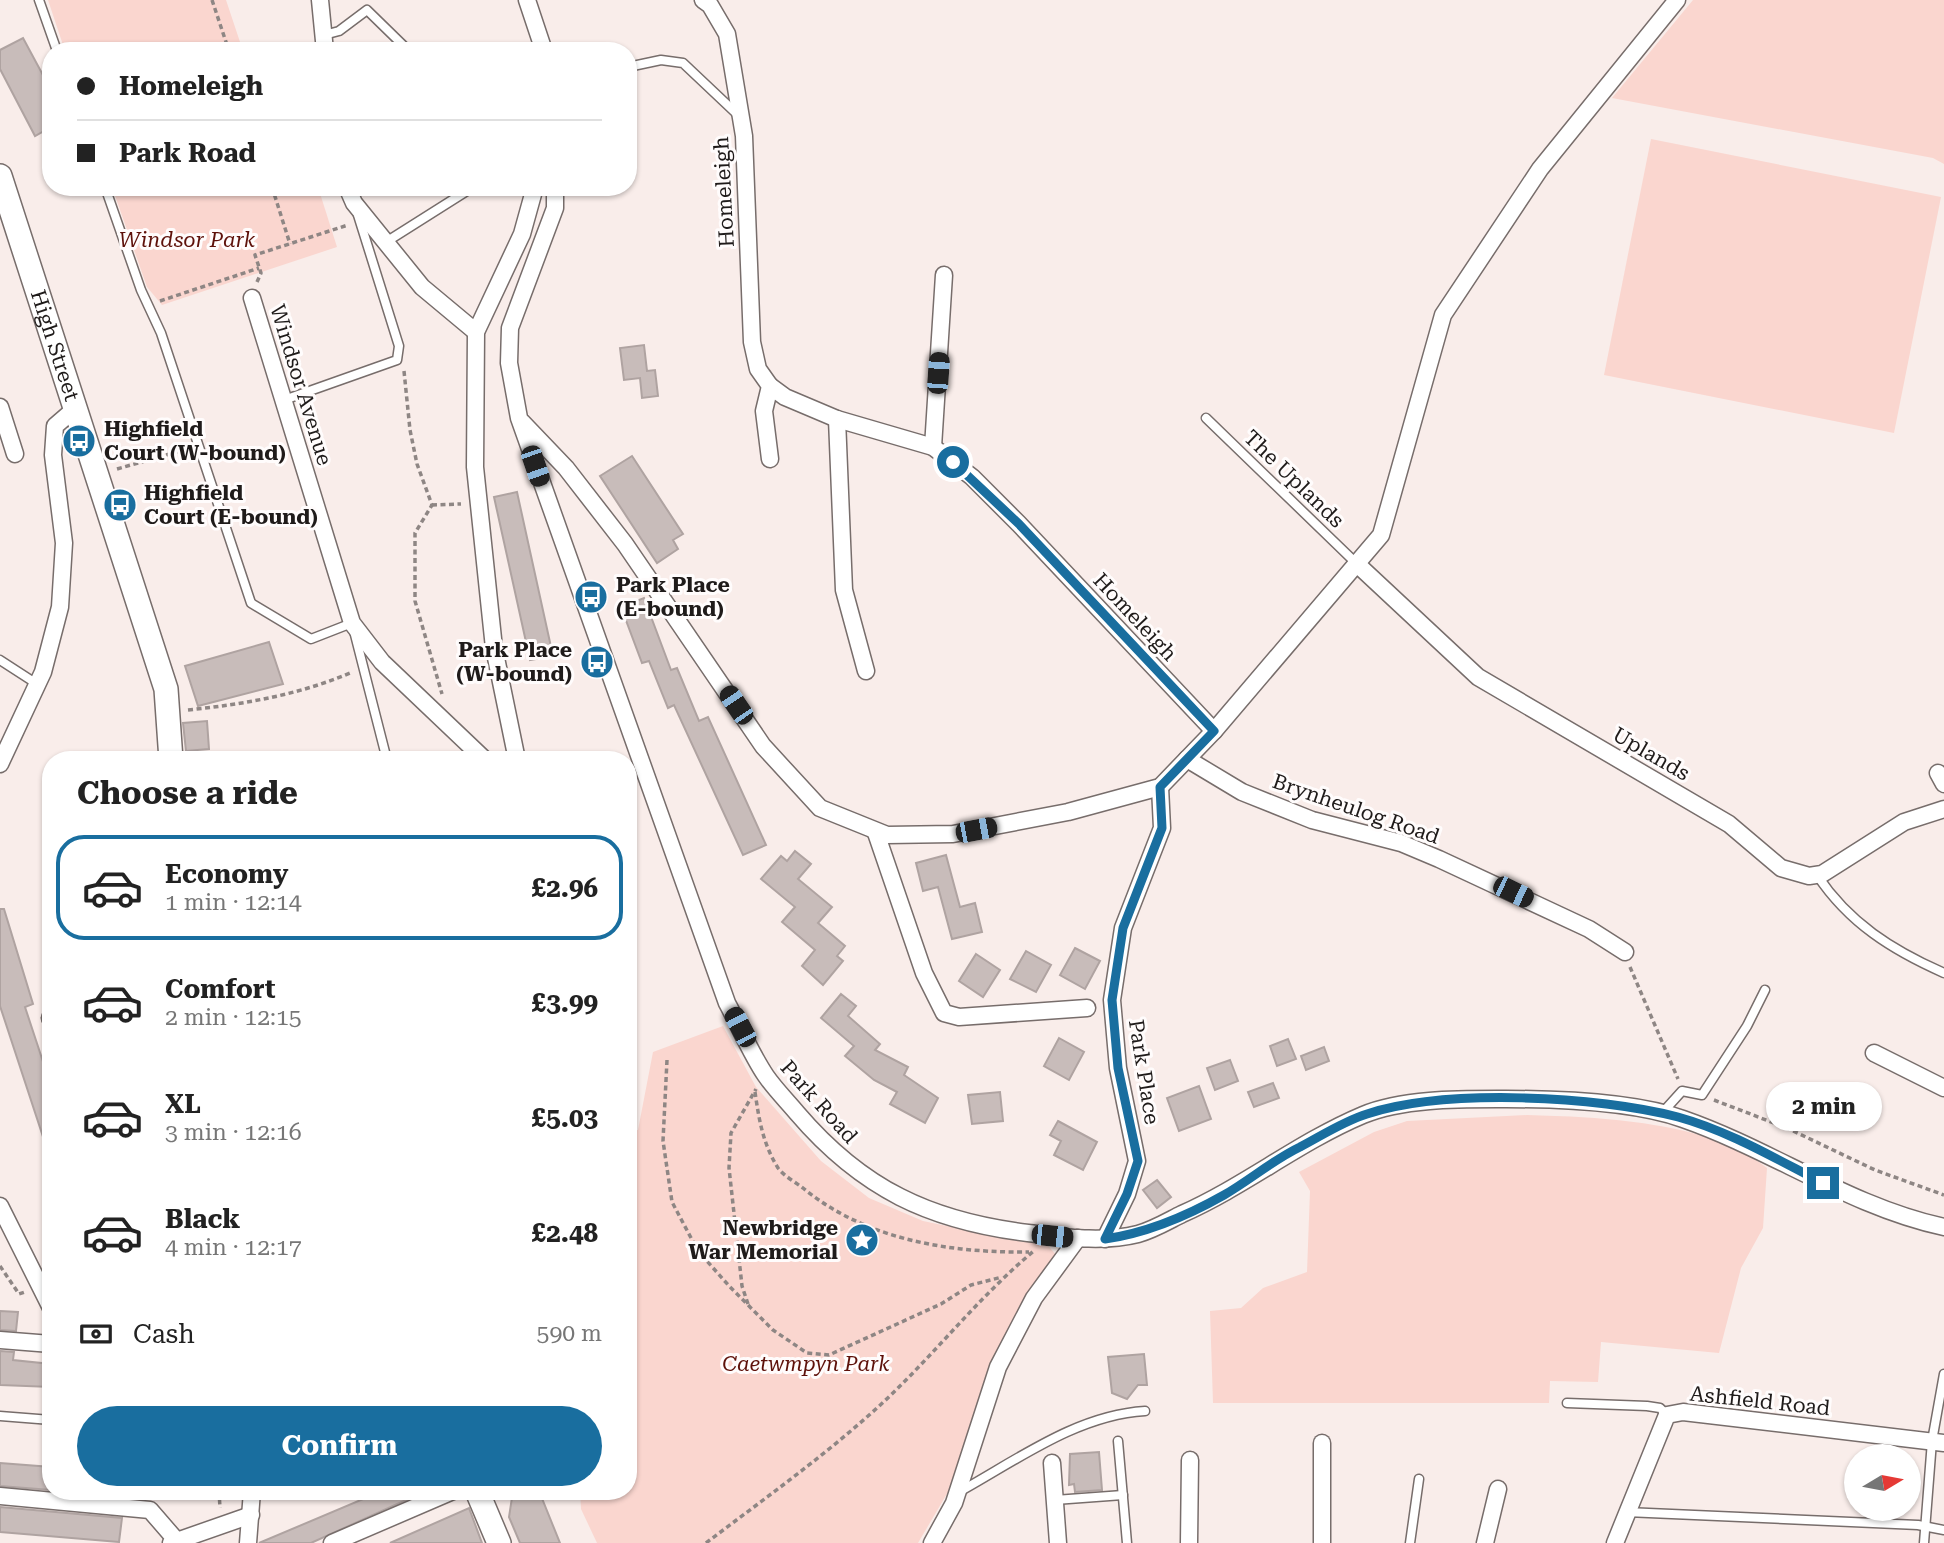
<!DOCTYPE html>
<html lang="en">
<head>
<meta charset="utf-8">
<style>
  body { margin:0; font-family:"Roboto Serif",serif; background:#f2f2f2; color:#222; height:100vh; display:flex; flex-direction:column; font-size:26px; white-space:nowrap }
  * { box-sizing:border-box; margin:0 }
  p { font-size:23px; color:#767676 }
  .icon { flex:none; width:38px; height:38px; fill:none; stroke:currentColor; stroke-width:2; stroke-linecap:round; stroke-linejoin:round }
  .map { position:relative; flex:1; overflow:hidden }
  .details { position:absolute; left:42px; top:751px; width:595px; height:749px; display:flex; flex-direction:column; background:#fff; border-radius:28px; box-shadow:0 2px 5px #0004 }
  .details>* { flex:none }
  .top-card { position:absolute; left:42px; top:42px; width:595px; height:154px; border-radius:28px; box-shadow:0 2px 5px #0004; display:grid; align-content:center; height:154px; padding:0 35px; background:#fff }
  .needle { width:46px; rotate:80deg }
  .tools { position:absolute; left:1844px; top:1444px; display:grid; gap:14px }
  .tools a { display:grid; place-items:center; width:77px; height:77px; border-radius:50%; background:#fff; box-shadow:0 2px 5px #0004; font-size:35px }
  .end { position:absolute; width:32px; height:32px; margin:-16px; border:9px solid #196e9f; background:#fff; box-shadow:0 0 0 4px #fff }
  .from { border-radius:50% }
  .bubble { position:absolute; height:49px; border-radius:24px; background:#fff; box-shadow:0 2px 5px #0004; font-size:23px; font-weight:700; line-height:49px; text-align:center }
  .car { position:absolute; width:21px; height:42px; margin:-21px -10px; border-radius:9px; box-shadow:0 0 5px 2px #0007; background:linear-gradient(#222 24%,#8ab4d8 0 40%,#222 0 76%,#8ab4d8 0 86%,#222 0) }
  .top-card b { display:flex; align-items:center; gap:24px; height:66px; font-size:26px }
  .top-card b+b { border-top:2px solid #e0e0e0 }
  .top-card i { width:18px; height:18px; background:#222 }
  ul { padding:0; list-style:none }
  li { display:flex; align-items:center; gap:21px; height:105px; margin:0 14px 10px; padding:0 21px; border:4px solid transparent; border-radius:28px }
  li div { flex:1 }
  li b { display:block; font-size:26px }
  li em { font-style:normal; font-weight:700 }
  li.on { border-color:#196e9f }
  li>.icon { width:63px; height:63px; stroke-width:1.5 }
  h2 { padding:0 35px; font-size:32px; line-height:84px }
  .pay { display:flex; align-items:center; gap:18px; height:77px; padding:0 35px; font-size:26px }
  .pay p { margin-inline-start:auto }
  .button { display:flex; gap:14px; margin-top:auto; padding:14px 35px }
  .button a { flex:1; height:80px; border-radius:42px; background:#196e9f; color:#fff; font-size:28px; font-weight:700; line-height:80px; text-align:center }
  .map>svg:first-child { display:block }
  .green { fill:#fad6cf }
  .building { fill:#c8bcba; stroke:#afa3a1; stroke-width:2 }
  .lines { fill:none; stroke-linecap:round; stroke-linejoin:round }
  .lane-casing { stroke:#776d6b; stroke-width:11 }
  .street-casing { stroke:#776d6b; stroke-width:19 }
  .secondary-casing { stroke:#776d6b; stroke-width:26 }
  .path { stroke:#8e8684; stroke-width:3.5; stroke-dasharray:5 3.5; stroke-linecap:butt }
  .lane { stroke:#fff; stroke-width:8 }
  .street { stroke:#fff; stroke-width:16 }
  .secondary { stroke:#fff; stroke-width:23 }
  .route { stroke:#196e9f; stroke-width:9 }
  .labels { text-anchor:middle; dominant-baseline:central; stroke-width:6; stroke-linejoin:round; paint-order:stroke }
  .street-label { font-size:21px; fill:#1f1b1a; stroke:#fffcfc }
  .park-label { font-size:21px; font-style:italic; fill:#5e110a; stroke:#fffcfc }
  .poi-label { font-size:21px; font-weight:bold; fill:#1f1b1a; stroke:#fffcfc; text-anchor:start }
</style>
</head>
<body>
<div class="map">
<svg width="1944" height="1543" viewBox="0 0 1944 1543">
  <rect width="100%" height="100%" fill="#f9edea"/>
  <g class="green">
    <polygon points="48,0 226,0 243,51 65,51"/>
    <polygon points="1693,0 1944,0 1944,164 1933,158 1612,98"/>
    <polygon points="1651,139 1941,197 1894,433 1604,375"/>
    <polygon points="112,187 318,187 337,247 162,305 147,287"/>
    <polygon points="723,1026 756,1087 821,1161 869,1198 923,1221 1023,1242 1044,1241 1057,1256 971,1429 948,1492 918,1543 597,1543 581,1509 580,1491 628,1491 628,1131 638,1130 653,1052"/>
    <path d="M1527,1115c71,2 183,6 240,53l-4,60 -22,40 -22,85 -118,-11 -3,40 -48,-1 -1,22h-336l-3,-92 31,-3 22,-20 44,-16 3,-81 -11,-19 75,-40 33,-11z"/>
  </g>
  <g class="building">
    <polygon points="23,38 51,90 51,127 35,136 0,69 0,50"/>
    <polygon points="644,345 647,371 655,370 658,396 642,398 640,378 624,380 620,348"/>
    <polygon points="632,456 683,534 673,540 678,549 657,563 600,476"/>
    <polygon points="517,492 553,656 530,660 494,497"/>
    <polygon points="644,598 671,670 677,668 699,721 708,717 766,845 743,855 674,705 668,708 649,661 642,663 621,607"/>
    <polygon points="269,642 283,684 198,706 185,666"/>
    <polygon points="207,721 209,749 186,751 183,723"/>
    <polygon points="795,851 811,864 798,879 832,907 818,923 845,946 837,956 843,961 823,985 802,966 815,950 782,922 795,907 761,879 781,856 787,861"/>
    <polygon points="946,855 960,907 975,903 982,932 952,939 938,887 923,891 916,863"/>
    <polygon points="0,909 4,909 33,1004 25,1007 51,1086 51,1151 48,1152 0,1006"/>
    <polygon points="1075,948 1100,961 1085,989 1060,975"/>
    <polygon points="1026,951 1051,965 1036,992 1010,979"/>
    <polygon points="976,954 1000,970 983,997 959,981"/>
    <polygon points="841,994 856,1006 848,1016 880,1044 875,1050 908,1067 904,1075 938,1098 925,1123 890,1104 897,1092 874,1080 845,1056 854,1046 821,1018"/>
    <polygon points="1059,1038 1084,1052 1069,1080 1044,1066"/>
    <polygon points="1288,1039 1296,1059 1277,1066 1270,1046"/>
    <polygon points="1324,1047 1329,1061 1306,1070 1301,1056"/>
    <polygon points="1230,1060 1238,1081 1215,1090 1207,1068"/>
    <polygon points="1273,1083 1279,1098 1254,1107 1248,1092"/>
    <polygon points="1199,1086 1211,1119 1179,1131 1167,1098"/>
    <polygon points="1000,1092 1003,1121 972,1124 968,1095"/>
    <polygon points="1058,1121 1097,1142 1083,1170 1054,1155 1061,1141 1050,1135"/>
    <polygon points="1157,1180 1171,1197 1157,1208 1143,1190"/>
    <polygon points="0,1311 18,1312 16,1331 0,1330"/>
    <polygon points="0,1351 14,1352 13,1360 51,1364 51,1387 0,1385"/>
    <polygon points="1144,1354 1147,1385 1138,1385 1127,1399 1112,1393 1108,1357"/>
    <polygon points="1099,1452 1102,1490 1075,1492 1074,1484 1069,1485 1070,1454"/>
    <polygon points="0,1463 51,1467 51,1490 0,1486"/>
    <polygon points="59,1491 125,1491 124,1497"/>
    <polygon points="382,1491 426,1491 311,1543 259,1543"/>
    <polygon points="513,1491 539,1491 560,1543 520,1543 509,1517"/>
    <polygon points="0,1507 122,1518 119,1542 0,1532"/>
    <polygon points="469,1508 482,1543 390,1543"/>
  </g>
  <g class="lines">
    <defs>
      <g id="lane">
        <polyline points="39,0 57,51"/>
        <polyline points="324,35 339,31 367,10 409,51"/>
        <polyline points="628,67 661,60 683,63 737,114"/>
        <polyline points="105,187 141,290 161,333 251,603 311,639 352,623 387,760"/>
        <polyline points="386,242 473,187"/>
        <polyline points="284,400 397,360 399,346 358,215"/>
        <polyline points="1206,418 1357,564"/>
        <polyline points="0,660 37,684"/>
        <path d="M1817,875c32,48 75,75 127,98"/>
        <polyline points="1663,1112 1682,1091 1702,1095 1747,1026 1765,990"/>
        <polyline points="1567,1403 1647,1406 1660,1408 1667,1415"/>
        <polyline points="0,1416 51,1420"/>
        <polyline points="1118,1441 1127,1543"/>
        <path d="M959,1492c58,-32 118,-77 186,-81"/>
        <polyline points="1055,1500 1123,1495"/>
        <polyline points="1626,1512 1918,1525 1944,1530"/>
        <polyline points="1410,1543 1419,1479"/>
        <polyline points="1924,1543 1932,1441 1944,1374"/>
      </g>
      <g id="street">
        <polyline points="320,0 325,51"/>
        <polyline points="527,0 544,51"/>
        <polyline points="703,0 710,5 727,34 744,136 752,342 758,369 770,386 764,411 770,459"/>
        <polyline points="347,187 354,203 422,287 476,332"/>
        <path d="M555,187v21l-45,120 -1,35 10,55 208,585c13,24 24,51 39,73 9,13 21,25 31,37 65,76 133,108 231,120 36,4 74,10 110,1 15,-4 30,-13 44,-20 63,-28 117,-72 181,-99 40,-17 100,-16 143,-16 52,0 129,3 177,20 89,31 168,88 261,108"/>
        <polyline points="252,298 352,623 382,662 485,760"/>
        <polyline points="770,386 785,397 837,419 933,447 972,477 1019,524 1214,731"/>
        <polyline points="0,407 15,454"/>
        <polyline points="837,419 844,590 866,671"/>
        <polyline points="522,422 566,468 625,544 763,746 820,808 887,835 953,834 1068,812 1160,787 1214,731 1381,535 1443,315 1540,169 1677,0"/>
        <polyline points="933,447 944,275"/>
        <polyline points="1358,565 1478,677 1729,824 1781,868 1809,876 1822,874 1904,822 1944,809"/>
        <polyline points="1187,759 1242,792 1312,820 1401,843 1439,859 1589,929 1625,952"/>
        <polyline points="517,760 494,648 475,467 476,332 522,234 535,187"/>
        <polyline points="0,764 43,672 60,607 64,543 53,455 55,426 77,407"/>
        <polyline points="1938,773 1944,784"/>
        <polyline points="876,833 924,973 944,1013 959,1017 1087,1008"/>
        <polyline points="50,1018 51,1018"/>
        <polyline points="1874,1053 1944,1088"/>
        <polyline points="0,1206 51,1308"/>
        <polyline points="1105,1239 1127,1194 1137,1161 1118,1068 1112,1000 1123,928 1162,828 1160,787"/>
        <polyline points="0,1340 51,1344"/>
        <polyline points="1052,1463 1058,1543"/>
        <polyline points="0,1496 150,1510 176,1540"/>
        <polyline points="171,1543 251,1515"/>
        <polyline points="248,1543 252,1491"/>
        <polyline points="332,1543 453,1491"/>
        <polyline points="932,1543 954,1503 998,1367 1034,1298 1078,1238"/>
        <polyline points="1189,1543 1190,1460"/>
        <polyline points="1322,1543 1322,1443"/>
        <polyline points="1485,1543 1498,1489"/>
        <polyline points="1615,1543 1667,1415 1683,1412 1944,1443"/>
      </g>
      <g id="secondary">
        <path id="s1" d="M0,176l166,513 5,71"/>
        <polyline points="477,1491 499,1543"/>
      </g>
    </defs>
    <use href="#lane" class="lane-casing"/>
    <use href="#street" class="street-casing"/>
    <use href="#secondary" class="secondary-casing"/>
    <g class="path">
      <polyline points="212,0 229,51"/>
      <polyline points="272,187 290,244"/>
      <polyline points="257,282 261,273 255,255 348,225"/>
      <polyline points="160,301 259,268"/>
      <polyline points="404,371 410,430 417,464 432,505 415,533 415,601 442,694"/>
      <polyline points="117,469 187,449"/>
      <polyline points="432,505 461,504"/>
      <path d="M188,710c57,-6 110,-15 162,-37"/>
      <polyline points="1630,967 1678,1079"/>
      <polyline points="667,1060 663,1141 672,1202 698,1251 730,1287 773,1330 807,1353 829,1355 941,1304 971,1285 1002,1277"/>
      <path d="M755,1092c4,28 8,52 23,76 6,8 17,14 25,20 63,52 147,65 226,64"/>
      <polyline points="1714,1100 1787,1128 1875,1170 1944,1195"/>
      <polyline points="0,1266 19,1294 25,1292"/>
      <polyline points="748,1304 742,1286 729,1168 731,1133 756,1089"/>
      <polyline points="219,1491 220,1508"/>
      <path d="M706,1543c58,-44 117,-86 171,-135 55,-50 100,-110 158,-158"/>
    </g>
    <use href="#lane" class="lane"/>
    <use href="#street" class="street"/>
    <use href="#secondary" class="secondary"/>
  </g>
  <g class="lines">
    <path class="route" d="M953,462l66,62 195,207 -54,56 2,41 -39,100 -11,72 6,68 20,93 -11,33 -22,45c42,-6 82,-23 119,-44 26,-15 49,-35 76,-48 21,-11 44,-26 67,-33 80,-26 230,-18 311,3 51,14 98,42 145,66"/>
  </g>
  <defs>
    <symbol id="bus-disc" viewBox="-11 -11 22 22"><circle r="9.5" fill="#196e9f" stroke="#fffcfc"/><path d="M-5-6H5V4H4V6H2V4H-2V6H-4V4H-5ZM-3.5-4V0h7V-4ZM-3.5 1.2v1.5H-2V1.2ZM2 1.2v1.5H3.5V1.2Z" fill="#fff"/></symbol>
    <symbol id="sight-disc" viewBox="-11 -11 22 22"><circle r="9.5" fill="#196e9f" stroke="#fffcfc"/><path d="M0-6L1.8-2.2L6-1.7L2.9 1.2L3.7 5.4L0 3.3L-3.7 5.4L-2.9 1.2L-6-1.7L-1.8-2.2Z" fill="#fff"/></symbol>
  </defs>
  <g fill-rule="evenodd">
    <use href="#bus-disc" x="60" y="422" width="38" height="38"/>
    <use href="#bus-disc" x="101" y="486" width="38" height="38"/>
    <use href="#bus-disc" x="572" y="578" width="38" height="38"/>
    <use href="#bus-disc" x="578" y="643" width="38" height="38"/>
    <use href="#sight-disc" x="843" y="1221" width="38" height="38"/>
  </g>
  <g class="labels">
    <g class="street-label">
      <text transform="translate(724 192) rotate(-93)">Homeleigh</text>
      <text stroke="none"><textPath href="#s1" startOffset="178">High Street</textPath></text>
      <text transform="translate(301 385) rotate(73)">Windsor Avenue</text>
      <text transform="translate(1294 479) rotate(44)">The Uplands</text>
      <text transform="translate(1135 617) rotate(47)">Homeleigh</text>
      <text transform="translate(1651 754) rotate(30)">Uplands</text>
      <text transform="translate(1356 809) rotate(19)">Brynheulog Road</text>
      <text transform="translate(1144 1072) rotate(81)">Park Place</text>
      <text transform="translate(819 1102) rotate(48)">Park Road</text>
      <text transform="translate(1760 1401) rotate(6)">Ashfield Road</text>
    </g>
    <g class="park-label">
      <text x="187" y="240">Windsor Park</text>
      <text x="806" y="1364">Caetwmpyn Park</text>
    </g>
    <g class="poi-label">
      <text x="104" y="429">Highfield<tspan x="104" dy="24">Court (W-bound)</tspan></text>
      <text x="144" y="493">Highfield<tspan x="144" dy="24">Court (E-bound)</tspan></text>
      <text x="616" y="585">Park Place<tspan x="616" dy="24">(E-bound)</tspan></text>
      <text x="572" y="650" text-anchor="end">Park Place<tspan x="572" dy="24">(W-bound)</tspan></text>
      <text x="838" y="1228" text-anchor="end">Newbridge<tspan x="838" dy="24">War Memorial</tspan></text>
    </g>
  </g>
</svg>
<div class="tools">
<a><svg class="needle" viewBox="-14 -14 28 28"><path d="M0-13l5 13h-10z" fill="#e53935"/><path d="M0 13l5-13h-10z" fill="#767676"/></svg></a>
</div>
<i class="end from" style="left:953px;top:462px"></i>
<i class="end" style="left:1823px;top:1183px"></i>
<div class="bubble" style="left:1766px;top:1082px;width:116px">2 min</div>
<i class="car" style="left:938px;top:373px;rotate:4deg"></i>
<i class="car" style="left:535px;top:466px;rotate:161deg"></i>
<i class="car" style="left:736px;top:705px;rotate:326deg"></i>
<i class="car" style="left:976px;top:830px;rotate:79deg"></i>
<i class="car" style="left:1513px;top:892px;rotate:116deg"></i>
<i class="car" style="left:740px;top:1027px;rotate:332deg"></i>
<i class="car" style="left:1052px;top:1236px;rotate:96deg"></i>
<div class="top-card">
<b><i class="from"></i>Homeleigh</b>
<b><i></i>Park Road</b>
</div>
<section class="details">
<h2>Choose a ride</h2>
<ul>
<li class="on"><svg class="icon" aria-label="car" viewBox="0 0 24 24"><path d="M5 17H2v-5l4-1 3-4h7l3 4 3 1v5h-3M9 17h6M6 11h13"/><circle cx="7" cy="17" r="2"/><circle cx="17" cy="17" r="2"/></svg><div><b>Economy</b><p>1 min · 12:14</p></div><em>£2.96</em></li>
<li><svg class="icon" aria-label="car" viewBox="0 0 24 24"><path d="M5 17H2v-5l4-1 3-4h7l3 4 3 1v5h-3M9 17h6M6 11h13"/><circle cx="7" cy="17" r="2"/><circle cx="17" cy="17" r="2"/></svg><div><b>Comfort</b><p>2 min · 12:15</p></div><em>£3.99</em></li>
<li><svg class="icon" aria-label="car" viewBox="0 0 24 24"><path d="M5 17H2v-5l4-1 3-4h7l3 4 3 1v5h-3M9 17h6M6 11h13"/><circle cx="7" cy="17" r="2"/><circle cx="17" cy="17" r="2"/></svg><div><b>XL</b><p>3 min · 12:16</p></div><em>£5.03</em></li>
<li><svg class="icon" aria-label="car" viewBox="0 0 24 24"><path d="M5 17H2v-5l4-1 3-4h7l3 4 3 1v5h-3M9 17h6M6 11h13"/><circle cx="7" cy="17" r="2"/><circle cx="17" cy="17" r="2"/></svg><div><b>Black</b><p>4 min · 12:17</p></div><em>£2.48</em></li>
</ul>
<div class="pay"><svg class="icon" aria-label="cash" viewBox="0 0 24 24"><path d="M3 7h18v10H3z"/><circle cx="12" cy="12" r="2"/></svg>Cash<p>590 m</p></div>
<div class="button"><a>Confirm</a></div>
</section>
</div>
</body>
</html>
